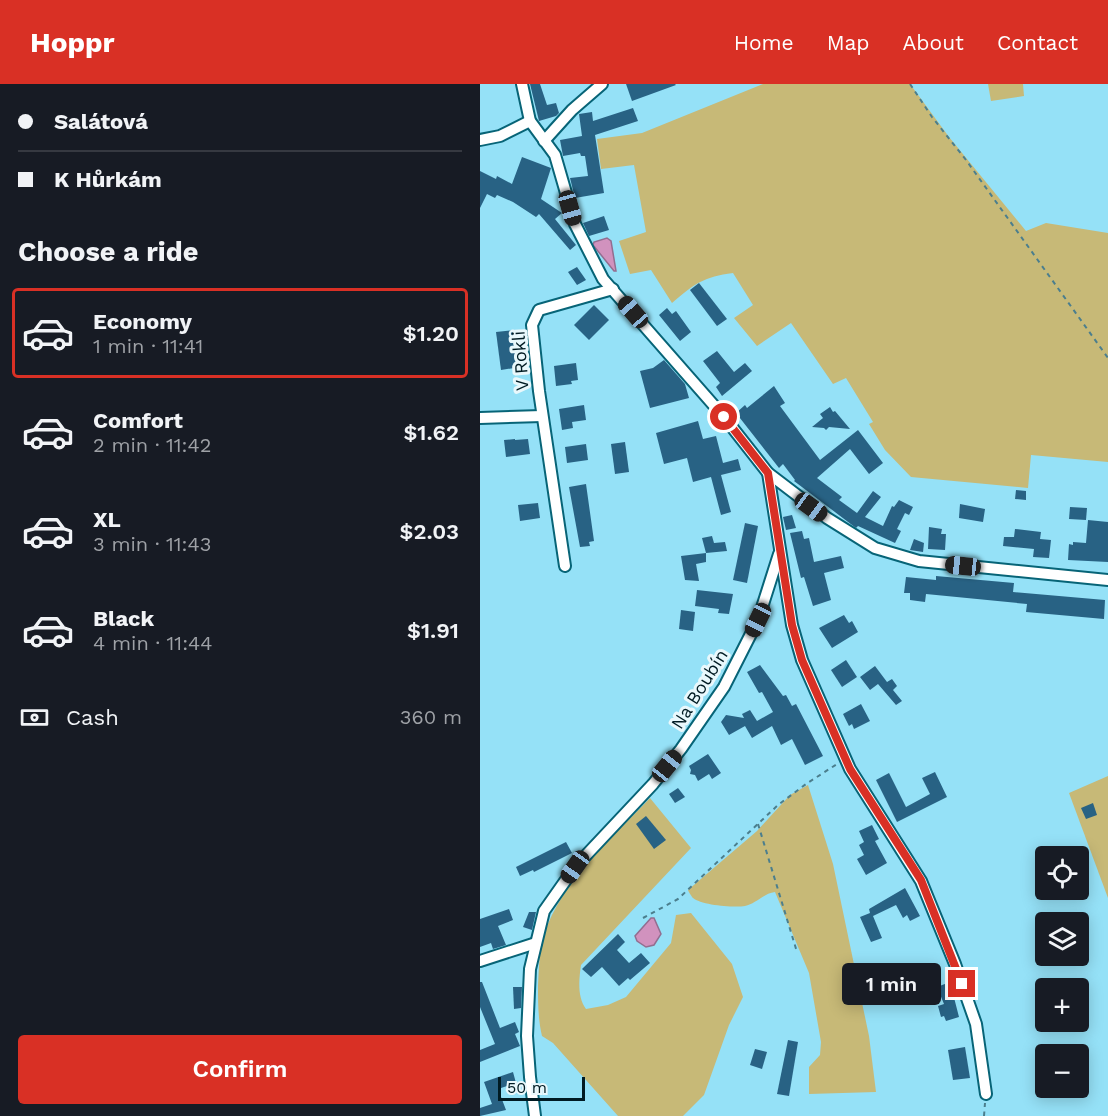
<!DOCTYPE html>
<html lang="en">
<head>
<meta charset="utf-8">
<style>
  body { margin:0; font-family:"Work Sans",sans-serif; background:#242831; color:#f1f3f6; height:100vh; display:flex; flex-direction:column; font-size:22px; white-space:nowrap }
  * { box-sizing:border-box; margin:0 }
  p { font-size:20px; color:#9ea1a6 }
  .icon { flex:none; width:33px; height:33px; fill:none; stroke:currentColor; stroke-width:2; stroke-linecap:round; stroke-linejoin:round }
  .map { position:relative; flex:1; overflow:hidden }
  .sheet { display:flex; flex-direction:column; background:#171b24; width:480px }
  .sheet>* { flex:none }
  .top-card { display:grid; align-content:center; height:132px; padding:0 18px; background:#171b24 }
  .tools { position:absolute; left:555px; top:762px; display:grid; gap:12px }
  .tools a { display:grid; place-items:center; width:54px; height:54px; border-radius:6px; background:#171b24; box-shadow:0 3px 15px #0003; font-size:30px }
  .scale { position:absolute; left:18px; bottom:15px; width:87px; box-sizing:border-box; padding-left:6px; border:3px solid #001b23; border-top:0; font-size:16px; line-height:21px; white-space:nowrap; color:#001b23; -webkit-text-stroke:4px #e9f8fc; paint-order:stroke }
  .end { position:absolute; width:27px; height:27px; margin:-14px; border:8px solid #d93025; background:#fff; box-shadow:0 0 0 3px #fff }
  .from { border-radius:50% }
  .bubble { position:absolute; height:42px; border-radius:6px; background:#171b24; box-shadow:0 3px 15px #0003; font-size:20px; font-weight:600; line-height:42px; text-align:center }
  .car { position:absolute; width:18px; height:36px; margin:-18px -9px; border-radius:8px; box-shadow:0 0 4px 2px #0007; background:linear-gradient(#222 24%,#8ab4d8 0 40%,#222 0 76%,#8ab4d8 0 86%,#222 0) }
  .top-card b { display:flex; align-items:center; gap:21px; height:57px; font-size:22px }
  .top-card b+b { border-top:2px solid #363941 }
  .top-card i { width:15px; height:15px; background:#f1f3f6 }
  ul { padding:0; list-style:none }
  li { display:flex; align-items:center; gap:18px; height:90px; margin:0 12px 9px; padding:0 6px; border:3px solid transparent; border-radius:6px }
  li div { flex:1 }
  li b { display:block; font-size:22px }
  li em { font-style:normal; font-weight:600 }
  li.current { border-color:#d93025 }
  li>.icon { width:54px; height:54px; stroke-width:1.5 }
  h2 { padding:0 18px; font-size:27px; line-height:72px }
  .pay { display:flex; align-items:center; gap:15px; height:66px; padding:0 18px; font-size:22px }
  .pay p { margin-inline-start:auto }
  .primary-button { display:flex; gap:12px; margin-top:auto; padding:12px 18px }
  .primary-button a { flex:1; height:69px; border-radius:6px; background:#d93025; color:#fff; font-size:24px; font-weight:600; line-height:69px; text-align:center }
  header { display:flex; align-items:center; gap:36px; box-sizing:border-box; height:84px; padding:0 30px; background:#d93025; color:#fff }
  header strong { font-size:28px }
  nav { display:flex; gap:33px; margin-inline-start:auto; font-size:21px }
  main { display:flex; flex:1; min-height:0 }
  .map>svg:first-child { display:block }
  .green { fill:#c7b977 }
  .water { fill:#d192be; stroke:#926e90; stroke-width:1.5 }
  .building { fill:#286284 }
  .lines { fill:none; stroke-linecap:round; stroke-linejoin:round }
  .minor-casing { stroke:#076477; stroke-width:14 }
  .path { stroke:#4b7e8d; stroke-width:2; stroke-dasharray:4.5 4.5; stroke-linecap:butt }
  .minor { stroke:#fff; stroke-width:10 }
  .route { stroke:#d93025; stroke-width:8 }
  .labels { text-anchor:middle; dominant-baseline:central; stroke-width:6; stroke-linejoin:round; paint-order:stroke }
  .street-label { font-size:18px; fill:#001b23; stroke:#e9f8fc }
</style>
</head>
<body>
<header>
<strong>Hoppr</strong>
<nav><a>Home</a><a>Map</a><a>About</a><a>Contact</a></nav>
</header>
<main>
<section class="sheet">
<div class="top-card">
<b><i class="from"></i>Salátová</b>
<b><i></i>K Hůrkám</b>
</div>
<h2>Choose a ride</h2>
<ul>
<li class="current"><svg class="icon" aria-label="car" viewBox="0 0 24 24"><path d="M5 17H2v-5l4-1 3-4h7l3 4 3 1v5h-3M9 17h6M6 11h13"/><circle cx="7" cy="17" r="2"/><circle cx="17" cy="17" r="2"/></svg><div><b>Economy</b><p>1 min · 11:41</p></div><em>$1.20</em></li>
<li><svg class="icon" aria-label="car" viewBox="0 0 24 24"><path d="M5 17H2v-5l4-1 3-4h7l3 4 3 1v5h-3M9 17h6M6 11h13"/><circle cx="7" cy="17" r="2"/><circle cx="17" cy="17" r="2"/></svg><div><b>Comfort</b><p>2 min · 11:42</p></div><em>$1.62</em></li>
<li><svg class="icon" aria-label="car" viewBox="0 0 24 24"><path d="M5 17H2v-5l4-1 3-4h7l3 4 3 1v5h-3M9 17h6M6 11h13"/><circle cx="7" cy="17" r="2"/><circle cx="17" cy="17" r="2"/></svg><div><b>XL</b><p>3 min · 11:43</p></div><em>$2.03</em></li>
<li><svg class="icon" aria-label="car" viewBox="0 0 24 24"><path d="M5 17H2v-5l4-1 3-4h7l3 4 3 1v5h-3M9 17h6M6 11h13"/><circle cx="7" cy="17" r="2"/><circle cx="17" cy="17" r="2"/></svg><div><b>Black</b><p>4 min · 11:44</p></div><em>$1.91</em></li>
</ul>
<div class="pay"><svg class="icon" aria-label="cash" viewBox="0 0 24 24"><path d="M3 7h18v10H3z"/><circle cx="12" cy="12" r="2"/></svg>Cash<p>360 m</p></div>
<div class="primary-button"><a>Confirm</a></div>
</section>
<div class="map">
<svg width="628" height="1032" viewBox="0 0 628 1032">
  <rect width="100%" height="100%" fill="#95e1f7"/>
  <g class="green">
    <path d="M283,0h147l39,53 77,94 20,-8 62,10v229l-77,-7 -3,33 -117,-11 -26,-27 -16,-26 4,-2 -27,-44 -13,6 -42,-61 -34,23 -23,-28 19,-13 -20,-32c-29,4 -38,10 -61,30l-21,-33 -21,4 -11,-33 27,-9 -12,-67 -33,4 -4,-30 45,-6z"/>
    <polygon points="508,0 543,0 544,12 511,17"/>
    <polygon points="628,692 628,814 589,709"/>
    <path d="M328,701l25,79 36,172 7,56 -67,2v-27l11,-12 1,-13 -12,-69 -34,-81c-11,1 -19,12 -30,14 -11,2 -44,-1 -52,-8 -1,-1 -5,-7 -5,-8l69,-59 33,-36z"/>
    <path d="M170,714l41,50 -110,117c-2,14 -4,32 5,44l22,-4 18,-8 45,-54 5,-28 15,-2 41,51 11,33 -14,28 -25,70 -21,21h-65l-65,-73 -11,-7c-4,-17 -4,-33 -4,-50 1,-17 1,-35 6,-51 18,-55 67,-96 106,-137z"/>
  </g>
  <g class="water">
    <polygon points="127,154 131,157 136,187 134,187 113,161 114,158"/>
    <polygon points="171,834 174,834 181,850 174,861 166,863 157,857 155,852"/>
  </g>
  <g class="building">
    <polygon points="50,0 60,0 67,21 76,19 79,29 76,32 59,37"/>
    <polygon points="146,0 195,0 196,1 152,17"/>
    <polygon points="153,24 158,37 115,51 124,109 95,114 90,94 108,92 105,72 101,72 100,69 83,72 80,56 102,52 99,30 112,28 113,37"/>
    <polygon points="42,73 71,84 61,115 82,129 75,135 96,161 90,166 59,130 56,133 33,118 17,111 15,114 7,110 0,124 0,87 16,95 17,92 32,100"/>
    <polygon points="124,132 129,146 109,152 103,139"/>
    <polygon points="97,183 106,196 97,201 88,188"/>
    <polygon points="219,199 247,235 237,242 210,206"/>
    <polygon points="114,221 129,236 109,256 94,241"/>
    <polygon points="187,224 192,230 196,227 211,248 200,257 179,231"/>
    <polygon points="35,246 40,283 21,286 16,248"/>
    <polygon points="237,267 254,288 265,279 272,287 242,312 236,303 240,299 223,277"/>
    <polygon points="184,276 205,300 209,314 170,324 160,287 173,284"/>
    <polygon points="96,279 98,296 91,297 92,300 76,302 74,282"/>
    <polygon points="294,302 305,319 300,322 340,376 378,346 403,379 389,390 370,365 337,394 362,413 359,416 377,429 393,407 401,413 385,433 403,442 412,422 414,423 419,416 433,423 429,431 425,429 417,445 421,447 415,459 378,442 376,444 314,397 315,396 303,380 299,384 256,329 265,321 267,324"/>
    <polygon points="104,321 106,336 92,338 93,344 82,346 79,325"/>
    <polygon points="350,323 353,328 355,327 370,345 349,343 346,346 344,344 332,343 343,334 340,330"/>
    <polygon points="218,337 223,355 236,352 243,379 258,375 261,386 241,391 251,428 241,431 231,393 213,398 207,374 184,380 176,349"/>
    <polygon points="35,355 35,356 48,355 50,370 26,373 24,356"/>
    <polygon points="145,358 149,388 135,390 131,360"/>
    <polygon points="106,360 108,376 87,379 85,363"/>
    <polygon points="106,400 114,457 109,458 110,462 100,463 89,403"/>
    <polygon points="536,406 546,407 546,416 535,415"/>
    <polygon points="58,419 60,434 40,437 38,421"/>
    <polygon points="480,420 505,425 503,438 479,434"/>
    <polygon points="590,423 607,424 606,436 589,435"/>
    <polygon points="312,431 316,444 306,446 303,433"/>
    <polygon points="608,436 628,438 628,478 588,476 589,460 593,461 593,458 606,459"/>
    <polygon points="265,439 278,442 267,499 253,496"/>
    <polygon points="449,443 462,445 461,450 466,450 465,466 448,465"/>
    <polygon points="535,445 561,448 560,455 571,456 569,474 553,473 554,465 523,462 524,453 534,453"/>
    <polygon points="322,447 324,455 329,454 334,478 361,472 364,484 344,489 351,516 333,522 324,493 321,494 310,449"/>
    <polygon points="232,452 234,459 245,458 247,467 226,469 222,454"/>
    <polygon points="434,455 444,459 443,468 430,466"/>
    <polygon points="226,469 226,478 216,480 219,497 205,496 201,472"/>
    <polygon points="456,492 534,499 533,508 625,516 624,535 546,528 547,520 446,510 445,518 430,516 430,509 424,509 426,493 456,496"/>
    <polygon points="217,506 253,510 249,530 238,529 239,525 215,522"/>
    <polygon points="201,526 215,528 213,547 199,545"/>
    <polygon points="364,531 369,539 372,537 378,548 352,564 339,544"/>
    <polygon points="366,576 377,593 362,603 351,586"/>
    <polygon points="280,581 303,612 306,611 312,622 316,620 343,672 325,681 312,655 301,661 292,642 272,654 265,642 249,651 241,638 246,631 264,634 262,630 270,626 277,637 293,628 282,608 279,609 267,588"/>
    <polygon points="395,582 407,598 412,595 417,602 413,606 422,617 416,621 398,600 390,606 380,593"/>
    <polygon points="381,620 390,637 374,645 372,640 369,642 363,630"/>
    <polygon points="228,670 241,689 232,695 229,690 218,697 215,691 210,690 211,686 209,682"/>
    <polygon points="455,688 467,713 417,738 396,696 409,689 426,723 450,710 442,694"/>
    <polygon points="198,704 205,713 195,719 189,710"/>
    <polygon points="613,719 617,731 606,735 601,724"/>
    <polygon points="166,732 186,756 174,765 156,740"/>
    <polygon points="392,741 399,755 395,757 407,779 386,791 377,775 384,771 379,761 384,758 379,747"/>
    <polygon points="86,758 92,769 54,788 53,786 40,792 36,783"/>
    <polygon points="425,804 440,832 430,837 427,831 423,834 416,821 393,832 402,854 391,858 380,833 390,829 389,825"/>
    <polygon points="29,825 33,836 18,842 26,861 13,865 11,859 0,863 0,835"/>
    <polygon points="49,828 56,828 52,846 43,843"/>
    <polygon points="138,850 145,858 137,866 149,879 161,869 170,879 150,896 148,894 139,902 122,883 111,893 102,885"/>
    <polygon points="0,898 2,898 20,944 35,938 39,948 35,950 40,962 0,978 0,966 15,960 0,923"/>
    <polygon points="470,898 479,933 466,937 464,932 461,933 458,922 464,920 457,903"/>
    <polygon points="33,903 42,903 41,924 34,925"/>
    <polygon points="308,956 318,958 309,1012 297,1010"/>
    <polygon points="485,963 490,994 473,996 468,966"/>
    <polygon points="275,965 287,968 282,985 270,981"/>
    <polygon points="33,988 36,999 18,1005 26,1026 0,1032 0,1024 12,1020 4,998"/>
  </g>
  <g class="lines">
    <defs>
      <g id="minor">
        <polyline points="42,0 50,37 75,71 95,140 123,195 244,333 288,389 347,434 395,464 439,477 628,496"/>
        <polyline points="0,56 20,52 50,37"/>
        <polyline points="64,57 92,26 122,0"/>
        <polyline points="0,334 62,332"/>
        <polyline points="288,389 312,541 322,576 370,685 441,797 475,880 496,940 506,1010"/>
        <polyline points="85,482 59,307 52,241 59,226 133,205"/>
        <polyline points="0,877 56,859"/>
        <polyline points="55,1032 50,993 47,952 50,885 64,827 95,783 173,700 201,665 244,603 278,536 299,470"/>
      </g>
    </defs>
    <use href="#minor" class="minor-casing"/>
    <g class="path">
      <polyline points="430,0 452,33 486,76 628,274"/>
      <polyline points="278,740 317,868"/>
      <polyline points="163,834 198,815 298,721 326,700 357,680"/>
      <polyline points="504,1032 505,1019"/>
    </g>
    <use href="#minor" class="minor"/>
  </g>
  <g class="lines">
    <polyline class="route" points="244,333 288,389 312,541 322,576 370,685 441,796 482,900"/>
  </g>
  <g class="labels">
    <g class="street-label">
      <text transform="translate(40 277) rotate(-94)">V Rokli</text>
      <text transform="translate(219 605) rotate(-58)">Na Boubín</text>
    </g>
  </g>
</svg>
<div class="tools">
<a><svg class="icon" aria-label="locate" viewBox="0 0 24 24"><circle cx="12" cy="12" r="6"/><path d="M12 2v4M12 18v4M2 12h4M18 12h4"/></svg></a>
<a><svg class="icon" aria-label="layers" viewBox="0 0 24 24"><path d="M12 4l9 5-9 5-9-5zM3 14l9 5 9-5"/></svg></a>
<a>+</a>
<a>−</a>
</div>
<div class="scale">50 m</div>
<i class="end from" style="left:244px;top:333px"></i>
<i class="end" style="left:482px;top:900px"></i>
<div class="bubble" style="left:362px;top:879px;width:99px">1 min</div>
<i class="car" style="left:90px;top:124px;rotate:164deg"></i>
<i class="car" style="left:153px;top:228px;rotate:319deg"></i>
<i class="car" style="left:331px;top:423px;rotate:126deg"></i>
<i class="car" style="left:483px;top:482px;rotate:276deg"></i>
<i class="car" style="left:278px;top:536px;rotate:206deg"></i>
<i class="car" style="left:187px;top:682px;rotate:39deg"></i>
<i class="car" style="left:95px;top:783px;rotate:215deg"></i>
</div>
</main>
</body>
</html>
